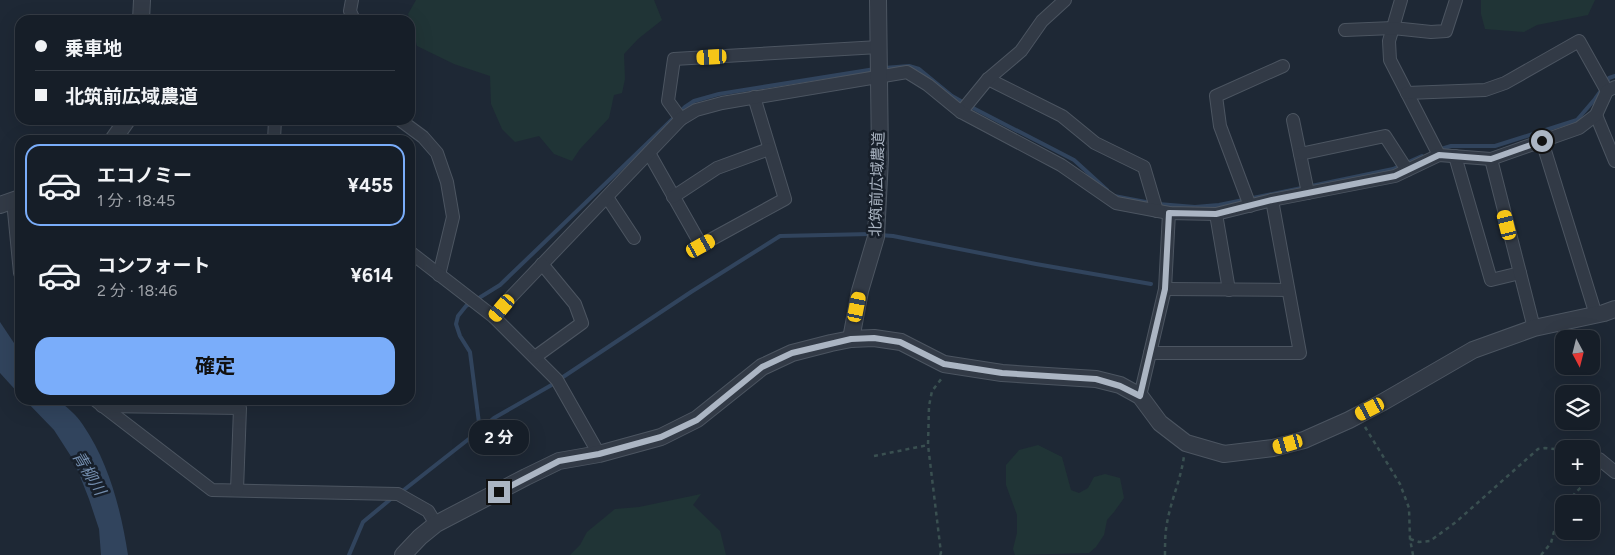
<!DOCTYPE html>
<html lang="ja">
<head>
<meta charset="utf-8">
<style>
  body { margin:0; font-family:Figtree,"Noto Sans JP",sans-serif; background:#232b34; color:#f1f3f6; height:100vh; display:flex; flex-direction:column; font-size:19px; white-space:nowrap }
  * { box-sizing:border-box; margin:0 }
  p { font-size:16px; color:#9ea2a8 }
  .icon { flex:none; width:28px; height:28px; fill:none; stroke:currentColor; stroke-width:2; stroke-linecap:round; stroke-linejoin:round }
  .map { position:relative; flex:1; overflow:hidden }
  .drawer { position:absolute; left:15px; top:135px; width:400px; height:270px; display:flex; flex-direction:column; background:#161e28; border-radius:15px; box-shadow:0 5px 20px #0002,0 0 0 1px #353c45 }
  .drawer>* { flex:none }
  .hud { position:absolute; left:15px; top:15px; width:400px; height:110px; border-radius:15px; box-shadow:0 5px 20px #0002,0 0 0 1px #353c45; display:grid; align-content:center; height:110px; padding:0 20px; background:#161e28 }
  .needle { width:32px; rotate:173deg }
  .tools { position:absolute; left:1555px; top:330px; display:grid; gap:10px }
  .tools a { display:grid; place-items:center; width:45px; height:45px; border-radius:10px; background:#161e28; box-shadow:0 5px 20px #0002,0 0 0 1px #353c45; font-size:25px }
  .end { position:absolute; width:22px; height:22px; margin:-11px; border:6px solid #abb5c3; background:#111; box-shadow:0 0 0 2px #111 }
  .from { border-radius:50% }
  .bubble { position:absolute; height:35px; border-radius:15px; background:#161e28; box-shadow:0 5px 20px #0002,0 0 0 1px #353c45; font-size:16px; font-weight:700; line-height:35px; text-align:center }
  .car { position:absolute; width:15px; height:30px; margin:-15px -8px; border-radius:6px; box-shadow:0 0 4px 1px #0007; background:linear-gradient(#f5c518 24%,#345 0 40%,#f5c518 0 76%,#345 0 86%,#f5c518 0) }
  .hud b { display:flex; align-items:center; gap:18px; height:48px; font-size:19px }
  .hud b+b { border-top:1px solid #353c45 }
  .hud i { width:12px; height:12px; background:#f1f3f6 }
  ul { padding:9px 0 0; list-style:none }
  li { display:flex; align-items:center; gap:15px; height:82px; margin:0 10px 8px; padding:0 10px; border:2px solid transparent; border-radius:15px }
  li div { flex:1 }
  li b { display:block; font-size:19px }
  li em { font-style:normal; font-weight:700 }
  li.active { border-color:#7aadfa }
  li>.icon { width:45px; height:45px; stroke-width:1.5 }
  .primary-button { display:flex; gap:10px; margin-top:auto; padding:10px 20px }
  .primary-button a { flex:1; height:58px; border-radius:15px; background:#7aadfa; color:#111; font-size:20px; font-weight:700; line-height:58px; text-align:center }
  .map>svg:first-child { display:block }
  .green { fill:#203436 }
  .water { fill:#31445d }
  .lines { fill:none; stroke-linecap:round; stroke-linejoin:round }
  .stream { stroke:#31445d; stroke-width:4 }
  .minor-casing { stroke:#4c5561; stroke-width:14 }
  .tertiary-casing { stroke:#4c5561; stroke-width:18 }
  .path { stroke:#3a5051; stroke-width:2.5; stroke-dasharray:4 4; stroke-linecap:butt }
  .minor { stroke:#323a46; stroke-width:12 }
  .tertiary { stroke:#323a46; stroke-width:16 }
  .route { stroke:#abb5c3; stroke-width:6 }
  .labels { text-anchor:middle; dominant-baseline:central; stroke-width:5; stroke-linejoin:round; paint-order:stroke }
  .street-label { font-size:15px; fill:#abb5c3; stroke:#171f2a }
  .water-label { font-size:16px; font-style:italic; fill:#738dad; stroke:#171f2a }
</style>
</head>
<body>
<div class="map">
<svg width="1615" height="555" viewBox="0 0 1615 555">
  <rect width="100%" height="100%" fill="#1e2835"/>
  <g class="green">
    <polygon points="416,0 654,0 662,20 638,39 624,54 625,79 622,93 614,95 609,118 580,149 572,161 554,154 539,136 515,142 502,129 491,104 490,76 454,64 417,46 408,14"/>
    <polygon points="1481,0 1595,0 1588,15 1537,25 1524,32 1485,29 1481,14"/>
    <polygon points="1038,445 1062,457 1071,490 1079,493 1088,488 1094,477 1105,474 1120,478 1124,498 1114,512 1107,520 1104,535 1096,547 1089,553 1015,555 1013,549 1017,533 1017,515 1006,485 1006,465 1019,450"/>
    <polygon points="701,494 693,505 720,531 726,555 570,555 580,545 587,532 615,509 639,507"/>
  </g>
  <g class="water">
    <polygon points="0,322 20,352 20,395 0,373"/>
    <path d="M25,400h34c8,8 18,15 24,25 26,38 38,85 45,130h-27l-2,-26 -10,-30 -15,-38 -20,-31z"/>
  </g>
  <g class="lines">
    <g class="stream">
      <polyline points="884,68 909,66 919,69 952,96 975,109 1074,160 1107,190"/>
      <polyline points="1606,84 1609,78 1615,76"/>
      <polyline points="1438,150 1451,146 1495,146 1577,120 1595,99 1600,92"/>
      <polyline points="1114,196 1151,203"/>
      <polyline points="1158,204 1195,207 1219,205 1393,169 1422,156"/>
      <polyline points="880,235 893,236 1036,264 1151,284"/>
      <polyline points="560,379 691,292 780,236 871,234"/>
      <polyline points="479,431 494,418 555,383"/>
      <polyline points="400,493 479,431 479,423 470,352 460,336 456,324 458,316 466,306 500,285 685,107 694,101 719,94 875,69"/>
      <polyline points="349,555 363,522 392,498"/>
    </g>
    <defs>
      <g id="minor">
        <polyline points="352,0 350,11 354,20"/>
        <polyline points="1401,0 1389,41 1390,60 1439,155"/>
        <polyline points="1345,30 1393,28 1431,32 1446,31 1456,0"/>
        <polyline points="988,79 1062,116 1095,143 1144,167 1157,211"/>
        <polyline points="1407,93 1485,90 1505,83 1579,41 1607,91"/>
        <polyline points="961,112 988,79 1021,51 1042,21 1065,0"/>
        <polyline points="1596,115 1615,161"/>
        <polyline points="681,119 668,101 674,59 879,47"/>
        <polyline points="400,120 423,137 437,153 447,182 453,217 439,275"/>
        <polyline points="1293,120 1308,193"/>
        <polyline points="274,140 275,120"/>
        <polyline points="1542,141 1596,315"/>
        <polyline points="649,153 701,245 785,199 754,97"/>
        <polyline points="1300,154 1385,136 1407,170"/>
        <polyline points="1455,156 1491,280 1520,273"/>
        <polyline points="1491,159 1534,328"/>
        <polyline points="607,197 634,238"/>
        <polyline points="673,197 717,168 769,149"/>
        <polyline points="13,201 20,273"/>
        <polyline points="1250,206 1220,126 1216,96 1283,66"/>
        <polyline points="1216,214 1229,290"/>
        <polyline points="410,252 494,317 557,380 599,454"/>
        <polyline points="1165,289 1288,290"/>
        <polyline points="494,317 509,299 681,119 696,110 722,103 907,72 928,85 961,112 1061,165 1116,203 1169,213 1216,214 1272,200 1395,176 1439,155 1491,159 1579,128 1596,115 1607,91 1615,87"/>
        <polyline points="1150,353 1300,353 1272,200"/>
        <polyline points="535,357 582,323 575,304 542,264"/>
        <polyline points="1140,396 1165,289 1169,213"/>
        <polyline points="95,400 212,490 398,494 428,511 436,524"/>
        <polyline points="102,406 240,408 237,490"/>
        <polyline points="1599,459 1615,472"/>
      </g>
      <g id="tertiary">
        <polyline points="141,20 142,0"/>
        <polyline points="113,140 127,120"/>
        <polyline points="0,205 20,198"/>
        <polyline points="851,339 860,291 876,237 880,158 878,0"/>
        <polyline points="403,555 420,537 436,524 526,477 559,461 599,454 661,437 697,419 762,367 792,353 831,343 851,339 874,338 901,342 944,364 1002,373 1096,379 1120,385 1140,396 1160,423 1186,443 1224,454 1273,448 1304,440 1349,420 1383,402 1473,350 1534,328 1604,313 1615,309"/>
      </g>
    </defs>
    <use href="#minor" class="minor-casing"/>
    <use href="#tertiary" class="tertiary-casing"/>
    <g class="path">
      <polyline points="1365,427 1400,484 1409,508 1410,539 1413,555"/>
      <polyline points="874,456 928,445"/>
      <polyline points="1569,504 1575,493 1597,472"/>
      <polyline points="1410,539 1419,542 1430,541 1456,522 1538,449 1545,448 1564,450"/>
      <polyline points="940,555 941,553 928,445 929,406 932,391 942,378"/>
      <path d="M1165,555c0,-11 0,-22 2,-32 4,-23 14,-44 17,-67"/>
      <polyline points="1541,555 1551,543 1556,524 1564,512"/>
    </g>
    <use href="#minor" class="minor"/>
    <use href="#tertiary" class="tertiary"/>
  </g>
  <g class="lines">
    <polyline class="route" points="499,492 559,461 599,454 661,437 697,420 762,367 792,353 851,339 874,338 900,342 944,364 1002,373 1096,379 1120,386 1140,396 1165,289 1169,213 1216,214 1272,200 1395,176 1439,155 1491,159 1542,141"/>
  </g>
  <g class="labels">
    <g class="street-label">
      <text transform="translate(877 184) rotate(-88)">北筑前広域農道</text>
    </g>
    <g class="water-label">
      <text transform="translate(89 473) rotate(59)">青柳川</text>
    </g>
  </g>
</svg>
<div class="tools">
<a><svg class="needle" viewBox="-14 -14 28 28"><path d="M0-13l5 13h-10z" fill="#e53935"/><path d="M0 13l5-13h-10z" fill="#9ea2a8"/></svg></a>
<a><svg class="icon" aria-label="layers" viewBox="0 0 24 24"><path d="M12 4l9 5-9 5-9-5zM3 14l9 5 9-5"/></svg></a>
<a>+</a>
<a>−</a>
</div>
<i class="end from" style="left:1542px;top:141px"></i>
<i class="end" style="left:499px;top:492px"></i>
<div class="bubble" style="left:469px;top:420px;width:60px">2 分</div>
<i class="car" style="left:712px;top:57px;rotate:267deg"></i>
<i class="car" style="left:1507px;top:225px;rotate:346deg"></i>
<i class="car" style="left:701px;top:246px;rotate:61deg"></i>
<i class="car" style="left:857px;top:307px;rotate:11deg"></i>
<i class="car" style="left:502px;top:308px;rotate:220deg"></i>
<i class="car" style="left:1370px;top:409px;rotate:243deg"></i>
<i class="car" style="left:1288px;top:444px;rotate:254deg"></i>
<div class="hud">
<b><i class="from"></i>乗車地</b>
<b><i></i>北筑前広域農道</b>
</div>
<section class="drawer">
<ul>
<li class="active"><svg class="icon" aria-label="car" viewBox="0 0 24 24"><path d="M5 17H2v-5l4-1 3-4h7l3 4 3 1v5h-3M9 17h6M6 11h13"/><circle cx="7" cy="17" r="2"/><circle cx="17" cy="17" r="2"/></svg><div><b>エコノミー</b><p>1 分 · 18:45</p></div><em>¥455</em></li>
<li><svg class="icon" aria-label="car" viewBox="0 0 24 24"><path d="M5 17H2v-5l4-1 3-4h7l3 4 3 1v5h-3M9 17h6M6 11h13"/><circle cx="7" cy="17" r="2"/><circle cx="17" cy="17" r="2"/></svg><div><b>コンフォート</b><p>2 分 · 18:46</p></div><em>¥614</em></li>
</ul>
<div class="primary-button"><a>確定</a></div>
</section>
</div>
</body>
</html>
